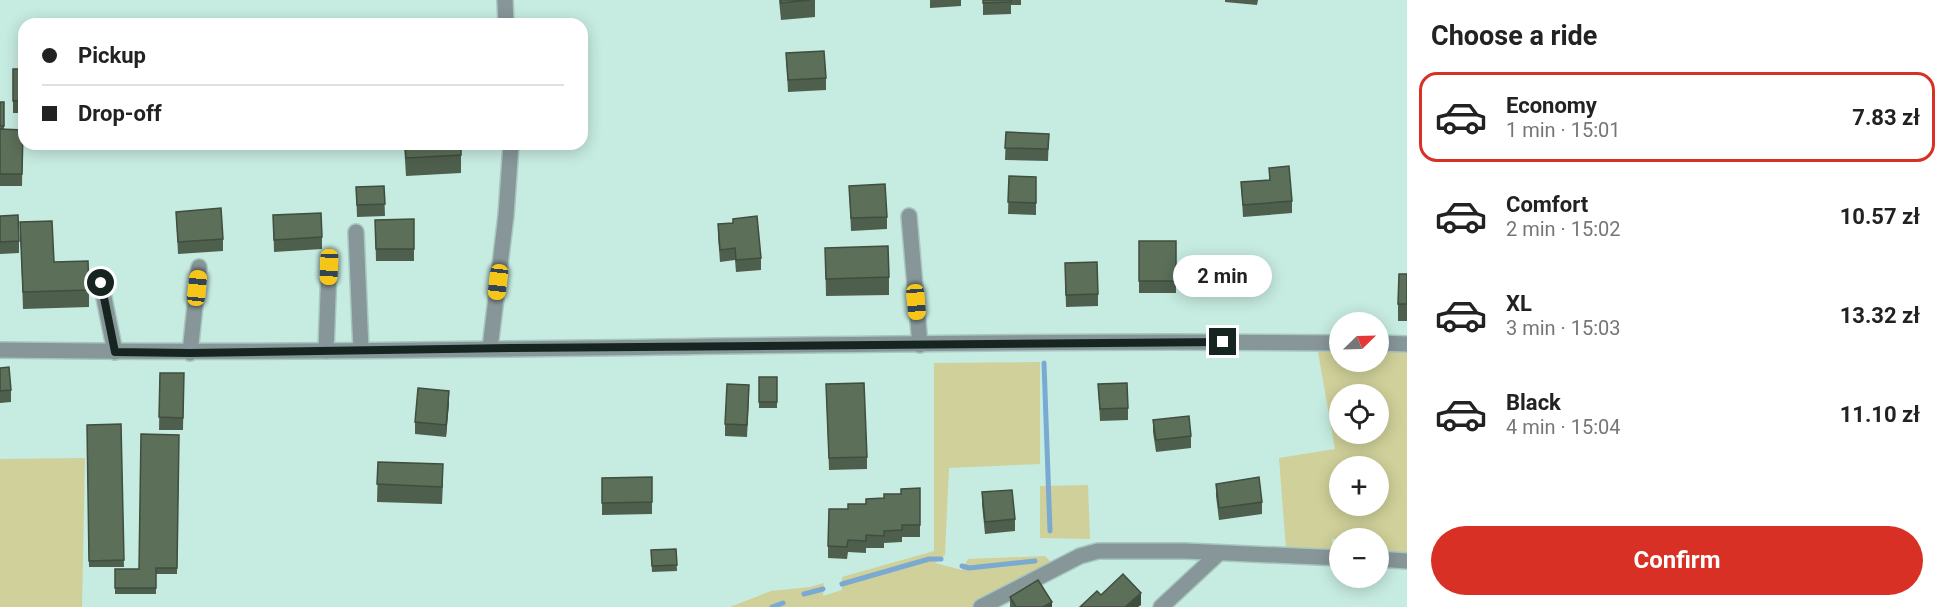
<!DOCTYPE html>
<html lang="en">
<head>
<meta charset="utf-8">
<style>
  body { margin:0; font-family:Roboto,sans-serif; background:#f2f2f2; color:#222; height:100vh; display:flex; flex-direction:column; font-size:22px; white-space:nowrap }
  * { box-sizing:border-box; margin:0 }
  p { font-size:20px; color:#767676 }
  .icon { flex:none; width:33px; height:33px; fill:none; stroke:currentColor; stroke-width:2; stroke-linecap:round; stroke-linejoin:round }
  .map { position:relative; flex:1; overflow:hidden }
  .panel { display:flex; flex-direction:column; background:#fff; width:540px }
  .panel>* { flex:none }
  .top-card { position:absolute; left:18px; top:18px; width:570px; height:132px; border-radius:18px; box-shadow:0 3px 15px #0003; display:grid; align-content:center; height:132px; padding:0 24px; background:#fff }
  .needle { width:39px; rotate:67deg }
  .fabs { position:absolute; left:1329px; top:312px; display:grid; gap:12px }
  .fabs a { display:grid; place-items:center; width:60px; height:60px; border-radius:50%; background:#fff; box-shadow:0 3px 15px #0003; font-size:30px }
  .end { position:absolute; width:27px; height:27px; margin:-14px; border:8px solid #172521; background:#fff; box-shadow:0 0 0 3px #fff }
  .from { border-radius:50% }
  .bubble { position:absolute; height:42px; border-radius:21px; background:#fff; box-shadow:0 3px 15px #0003; font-size:20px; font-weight:700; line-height:42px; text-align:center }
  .car { position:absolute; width:18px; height:36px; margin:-18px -9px; border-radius:8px; box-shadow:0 0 4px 2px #0007; background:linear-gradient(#f5c518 24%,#345 0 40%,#f5c518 0 76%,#345 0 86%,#f5c518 0) }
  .top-card b { display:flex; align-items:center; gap:21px; height:57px; font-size:22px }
  .top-card b+b { border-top:2px solid #e0e0e0 }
  .top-card i { width:15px; height:15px; background:#222 }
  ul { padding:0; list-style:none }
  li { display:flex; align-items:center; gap:18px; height:90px; margin:0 12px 9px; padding:0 12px; border:3px solid transparent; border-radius:18px }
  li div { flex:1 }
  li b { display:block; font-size:22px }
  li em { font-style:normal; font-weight:700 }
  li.selected { border-color:#d93025 }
  li>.icon { width:54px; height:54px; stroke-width:1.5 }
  h2 { padding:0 24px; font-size:27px; line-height:72px }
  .cta { display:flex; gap:12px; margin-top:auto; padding:12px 24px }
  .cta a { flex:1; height:69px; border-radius:36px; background:#d93025; color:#fff; font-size:24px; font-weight:700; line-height:69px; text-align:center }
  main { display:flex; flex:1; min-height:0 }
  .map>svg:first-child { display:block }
  .green { fill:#d0d09a; fill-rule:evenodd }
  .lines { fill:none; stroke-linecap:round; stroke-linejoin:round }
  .stream { stroke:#7aa9d1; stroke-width:5 }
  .minor-casing { stroke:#a6c7be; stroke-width:18 }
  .minor { stroke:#879699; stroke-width:15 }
  .wall { fill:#4e5f4d }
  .shaded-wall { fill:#404e3e }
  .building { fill:#5b6f59; stroke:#404e3e; stroke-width:1.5 }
  .route { stroke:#172521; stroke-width:8 }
</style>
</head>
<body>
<main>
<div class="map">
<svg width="1407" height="607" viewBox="0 0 1407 607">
  <rect width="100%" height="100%" fill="#c6ebe1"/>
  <g class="green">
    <path d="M1407,351v203l-28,-1 -1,-15 -46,1v12l-46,-2 -7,-91 56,-9 -17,-97h21l1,10h38l1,-10zM1340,394h38v40h-38zM1340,466h38v40h-38z"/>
    <polygon points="1040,362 1040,464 949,468 945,555 935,563 962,570 968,559 1045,556 1050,561 1051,567 971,607 730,607 771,591 810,587 824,583 823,596 842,590 842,577 934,551 934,363"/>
    <polygon points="85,458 82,607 0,607 0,459"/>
    <polygon points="1088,485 1090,539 1040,538 1040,486"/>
  </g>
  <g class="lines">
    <g class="stream">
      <polyline points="1044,363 1050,531"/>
      <polyline points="962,566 969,568 1035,561"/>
      <polyline points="842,584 929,559 941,559"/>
      <polyline points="804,594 823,589"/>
      <polyline points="772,607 783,603"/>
    </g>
    <defs>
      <g id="minor">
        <polyline points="505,0 506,24"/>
        <polyline points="909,216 920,345"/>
        <polyline points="356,232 361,350"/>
        <polyline points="101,283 115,352"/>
        <polyline points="1378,343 1407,344"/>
        <polyline points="490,348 506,215 511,144"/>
        <path d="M0,350c446,6 893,-12 1340,-7"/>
        <polyline points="326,351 329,267"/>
        <polyline points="190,353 199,267"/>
        <polyline points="1378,559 1407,561"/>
        <polyline points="981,607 1080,556 1098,551 1185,551 1340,558"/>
        <polyline points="1161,607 1218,554"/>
      </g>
    </defs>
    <use href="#minor" class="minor-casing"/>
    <use href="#minor" class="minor"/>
  </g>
  <g class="wall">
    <polygon points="779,0 815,0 815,17 781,20"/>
    <polygon points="930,0 961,0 961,6 930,8"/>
    <polygon points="983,0 1021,0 1021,5 1011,5 1011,14 983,15"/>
    <polygon points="1225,0 1258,0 1257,5 1225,2"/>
    <polygon points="786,53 826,78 826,90 788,92"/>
    <rect x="13" y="69" width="11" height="44"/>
    <polygon points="582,84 584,115 584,133 582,133"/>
    <polygon points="0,102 4,102 4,129 23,130 22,186 0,186"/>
    <polygon points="1006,132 1049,134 1048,161 1005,160"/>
    <polygon points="404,144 461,144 461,173 406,176"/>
    <polygon points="1269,168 1292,201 1292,213 1243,217 1241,182 1269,180"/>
    <polygon points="1009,176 1036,177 1036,215 1008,214"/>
    <polygon points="384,186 385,216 357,217 356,187"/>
    <polygon points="849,186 887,217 887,229 851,231"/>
    <polygon points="176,212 223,239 223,251 178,254"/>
    <polygon points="273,215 322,237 322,249 274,252"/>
    <polygon points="0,216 19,241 19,253 0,254"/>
    <polygon points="414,219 414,261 376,261 375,220"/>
    <polygon points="20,222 54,262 89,290 89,307 23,309"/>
    <polygon points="718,224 761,258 761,270 736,272 735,260 720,262 718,236"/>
    <rect x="1139" y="241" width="37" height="52"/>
    <polygon points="825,248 889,277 889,295 826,296"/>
    <polygon points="1407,274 1407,321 1398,321 1398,304"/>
    <polygon points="1065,275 1098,294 1098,306 1066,307"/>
    <polygon points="0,368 11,390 11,402 0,403"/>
    <polygon points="160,373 184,373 183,430 159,430"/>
    <rect x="759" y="377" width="18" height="31"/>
    <polygon points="826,384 867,457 867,469 829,470"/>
    <polygon points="1098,384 1128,408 1128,420 1100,421"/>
    <polygon points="749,397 747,437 725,436 725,424"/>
    <polygon points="449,403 446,437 415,434 415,422"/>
    <polygon points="1153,420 1191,436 1191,448 1156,452 1153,432"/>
    <polygon points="121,424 124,567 89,567 87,425"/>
    <polygon points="179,435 177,574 156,574 156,594 115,594 115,569 139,569"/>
    <polygon points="378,462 443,482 442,504 377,502"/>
    <polygon points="652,477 652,514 602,515 602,478"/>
    <polygon points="1216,484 1262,502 1262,514 1219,520 1216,496"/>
    <polygon points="920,488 920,537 902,537 902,542 884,543 884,548 866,548 866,553 848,552 847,559 828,558 828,546 848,509"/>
    <polygon points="982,492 1015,519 1015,531 985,534 982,504"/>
    <polygon points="676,549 677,571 652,572 651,550"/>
    <polygon points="1010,597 1052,607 1010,607"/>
  </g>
  <g class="shaded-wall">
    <polygon points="449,391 449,403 446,437 446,425"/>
    <polygon points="1141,593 1141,605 1138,607 1125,607"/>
    <polygon points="1052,602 1052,607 1043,607"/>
  </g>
  <g class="building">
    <polygon points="781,0 810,0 781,3"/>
    <polygon points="983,0 1011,0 1011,2 983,3"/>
    <polygon points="824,51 826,78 788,80 786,53"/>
    <polygon points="13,69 24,69 24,100 13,101"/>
    <polygon points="582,84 584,115 582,115"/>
    <rect x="0" y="102" width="4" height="24"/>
    <polygon points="0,129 23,130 22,174 0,174"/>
    <polygon points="1006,132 1049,134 1048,149 1005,148"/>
    <polygon points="405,144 461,144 461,155 406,158"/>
    <polygon points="1289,166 1292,201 1243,205 1241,182 1270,180 1269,168"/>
    <polygon points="1009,176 1036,177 1036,203 1008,202"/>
    <polygon points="885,184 887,217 851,218 849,186"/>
    <polygon points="384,186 385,204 357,205 356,187"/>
    <polygon points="221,208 223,239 178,242 176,212"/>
    <polygon points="321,213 322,237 274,240 273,215"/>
    <polygon points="18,215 19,241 0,242 0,216"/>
    <polygon points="757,216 761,258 736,260 735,248 720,250 718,224 733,223 733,219"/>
    <polygon points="414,219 414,249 376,249 375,220"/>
    <polygon points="52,221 54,262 88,261 89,290 23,292 20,222"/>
    <rect x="1139" y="241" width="37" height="40"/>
    <polygon points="888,246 889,277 826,279 825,248"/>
    <polygon points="1097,262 1098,294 1066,295 1065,263"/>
    <polygon points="1399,274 1407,274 1407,304 1398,304"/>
    <polygon points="9,367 11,390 0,391 0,368"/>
    <polygon points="160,373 184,373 183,418 159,417"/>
    <rect x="759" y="377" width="18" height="25"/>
    <polygon points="864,383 867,457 829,458 826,384"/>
    <polygon points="1127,383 1128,408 1100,409 1098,384"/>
    <polygon points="727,384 749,385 747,425 725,424"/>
    <polygon points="418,388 449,391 446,425 415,422"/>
    <polygon points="1189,416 1191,436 1156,440 1153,420"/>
    <polygon points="121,424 124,560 89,561 87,425"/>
    <polygon points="141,434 179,435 177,568 156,568 156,588 115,588 115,569 139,569"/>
    <polygon points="378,462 443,464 442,487 377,484"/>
    <polygon points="652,477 652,502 602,503 602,478"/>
    <polygon points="1259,477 1262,502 1219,508 1216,484"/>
    <polygon points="920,488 920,525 902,525 902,530 884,531 884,536 866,535 866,541 848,540 847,547 828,546 829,509 848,509 848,504 866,504 866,499 884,498 884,494 901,494 901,489"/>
    <polygon points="1012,490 1015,519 985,522 982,492"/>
    <polygon points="676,549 677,565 652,566 651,550"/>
    <polygon points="1123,574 1141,593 1125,607 1080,607 1097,591 1101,595"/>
    <polygon points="1038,580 1052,602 1043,607 1016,607 1010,597"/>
  </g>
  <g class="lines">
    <polyline class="route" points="101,283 115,352 190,353 513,348 1223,342"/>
  </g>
</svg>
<div class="fabs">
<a><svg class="needle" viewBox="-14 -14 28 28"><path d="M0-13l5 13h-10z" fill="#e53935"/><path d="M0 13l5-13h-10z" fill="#767676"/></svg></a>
<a><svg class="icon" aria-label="locate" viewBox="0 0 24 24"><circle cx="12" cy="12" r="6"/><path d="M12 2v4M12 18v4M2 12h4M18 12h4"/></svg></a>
<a>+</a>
<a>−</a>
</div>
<i class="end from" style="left:101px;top:283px"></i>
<i class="end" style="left:1223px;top:342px"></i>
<div class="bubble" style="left:1173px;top:255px;width:99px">2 min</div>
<i class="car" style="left:329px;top:267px;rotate:182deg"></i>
<i class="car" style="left:498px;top:282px;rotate:187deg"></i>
<i class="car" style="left:197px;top:288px;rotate:6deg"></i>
<i class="car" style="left:916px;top:302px;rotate:175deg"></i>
<div class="top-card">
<b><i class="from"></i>Pickup</b>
<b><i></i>Drop-off</b>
</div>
</div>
<section class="panel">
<h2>Choose a ride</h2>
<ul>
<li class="selected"><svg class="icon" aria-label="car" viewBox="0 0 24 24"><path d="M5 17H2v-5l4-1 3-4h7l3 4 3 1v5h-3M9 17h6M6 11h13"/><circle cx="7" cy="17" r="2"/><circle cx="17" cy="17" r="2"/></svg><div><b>Economy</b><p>1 min · 15:01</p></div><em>7.83 zł</em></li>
<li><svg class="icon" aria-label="car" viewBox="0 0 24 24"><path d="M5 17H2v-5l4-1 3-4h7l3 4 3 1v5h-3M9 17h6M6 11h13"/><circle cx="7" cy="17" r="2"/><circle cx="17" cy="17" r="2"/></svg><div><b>Comfort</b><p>2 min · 15:02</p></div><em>10.57 zł</em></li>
<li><svg class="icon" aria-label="car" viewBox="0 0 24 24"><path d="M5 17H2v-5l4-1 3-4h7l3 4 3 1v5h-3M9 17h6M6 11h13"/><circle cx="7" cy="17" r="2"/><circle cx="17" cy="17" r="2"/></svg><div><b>XL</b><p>3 min · 15:03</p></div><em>13.32 zł</em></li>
<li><svg class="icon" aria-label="car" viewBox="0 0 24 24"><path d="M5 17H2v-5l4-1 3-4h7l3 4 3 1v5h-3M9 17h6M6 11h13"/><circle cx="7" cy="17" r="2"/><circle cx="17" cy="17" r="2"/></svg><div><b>Black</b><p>4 min · 15:04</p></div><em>11.10 zł</em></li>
</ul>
<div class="cta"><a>Confirm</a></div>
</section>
</main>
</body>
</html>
